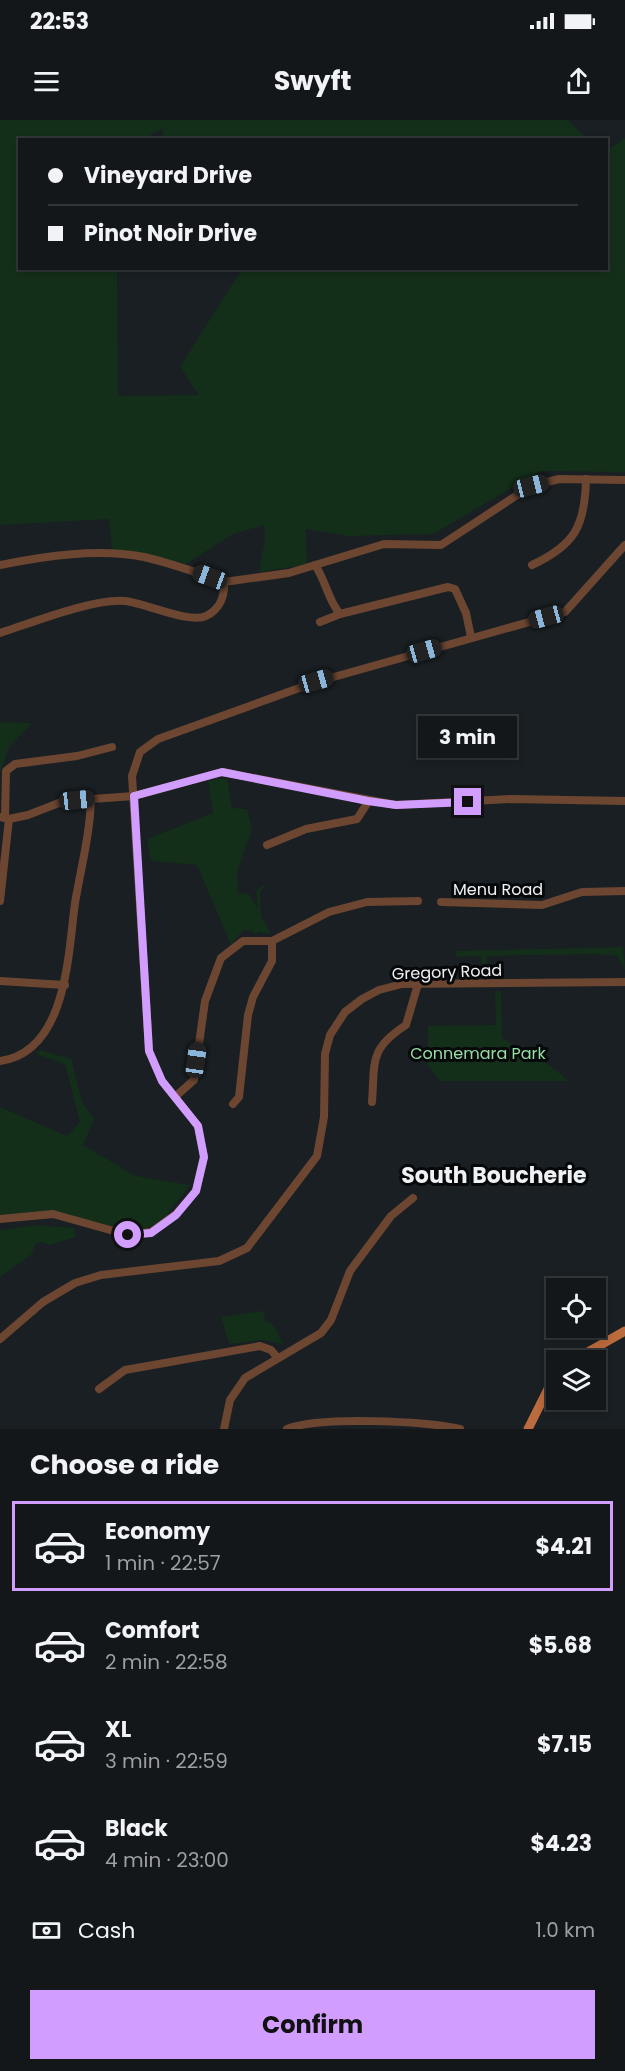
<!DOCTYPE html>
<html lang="en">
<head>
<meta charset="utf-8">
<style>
  body { margin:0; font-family:Poppins,sans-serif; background:#202427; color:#f1f3f6; height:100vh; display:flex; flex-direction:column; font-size:22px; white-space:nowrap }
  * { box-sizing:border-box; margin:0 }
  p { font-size:20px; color:#9d9fa2 }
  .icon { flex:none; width:33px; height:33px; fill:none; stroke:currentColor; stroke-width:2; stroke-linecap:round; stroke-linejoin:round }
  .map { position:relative; height:1309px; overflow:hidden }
  .details { display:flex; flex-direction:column; background:#13171a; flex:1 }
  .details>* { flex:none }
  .hud { position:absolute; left:18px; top:18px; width:590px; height:132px; border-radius:0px; box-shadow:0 3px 9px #0003,0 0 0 2px #323639; display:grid; align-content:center; height:132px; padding:0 30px; background:#13171a }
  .tools { position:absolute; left:546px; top:1158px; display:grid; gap:12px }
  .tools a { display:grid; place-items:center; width:60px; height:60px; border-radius:0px; background:#13171a; box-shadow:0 3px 9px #0003,0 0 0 2px #323639; font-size:30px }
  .end { position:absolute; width:27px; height:27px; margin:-14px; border:8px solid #d19dfe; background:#111; box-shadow:0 0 0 3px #111 }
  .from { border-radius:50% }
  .bubble { position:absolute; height:42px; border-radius:0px; background:#13171a; box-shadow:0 3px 9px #0003,0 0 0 2px #323639; font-size:20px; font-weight:700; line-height:42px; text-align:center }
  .car { position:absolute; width:18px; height:36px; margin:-18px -9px; border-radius:8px; box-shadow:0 0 4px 2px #0007; background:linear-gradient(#222 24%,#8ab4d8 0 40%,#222 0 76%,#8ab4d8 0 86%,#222 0) }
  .hud b { display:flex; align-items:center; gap:21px; height:57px; font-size:22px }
  .hud b+b { border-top:2px solid #323639 }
  .hud i { width:15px; height:15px; background:#f1f3f6 }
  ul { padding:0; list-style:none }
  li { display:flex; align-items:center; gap:18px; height:90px; margin:0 12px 9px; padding:0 18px; border:3px solid transparent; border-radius:0px }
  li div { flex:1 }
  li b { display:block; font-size:22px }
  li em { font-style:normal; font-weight:700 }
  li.selected { border-color:#d19dfe }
  li>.icon { width:54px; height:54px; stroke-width:1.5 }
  h2 { padding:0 30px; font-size:27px; line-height:72px }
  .pay { display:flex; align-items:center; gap:15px; height:66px; padding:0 30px; font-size:22px }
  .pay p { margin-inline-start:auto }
  .action { display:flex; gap:12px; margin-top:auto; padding:12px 30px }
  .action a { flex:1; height:69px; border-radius:0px; background:#d19dfe; color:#111; font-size:24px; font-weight:700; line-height:69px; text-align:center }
  .status { display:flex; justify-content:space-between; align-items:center; height:42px; padding:0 30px; background:#13171a; direction:ltr }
  .status svg { height:16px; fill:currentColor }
  header { display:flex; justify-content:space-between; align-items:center; height:78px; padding:0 30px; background:#13171a; font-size:27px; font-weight:700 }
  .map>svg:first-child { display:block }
  .green { fill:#132f1a }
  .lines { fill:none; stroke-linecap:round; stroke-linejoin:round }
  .minor { stroke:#6c4631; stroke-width:8 }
  .major { stroke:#bb6b3d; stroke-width:9 }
  .route { stroke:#d19dfe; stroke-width:8 }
  .labels { text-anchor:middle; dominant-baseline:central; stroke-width:6; stroke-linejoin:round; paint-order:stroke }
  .street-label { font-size:16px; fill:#eef2f5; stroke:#06080a }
  .park-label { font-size:16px; fill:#95dfa5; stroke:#06080a }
  .district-label { font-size:22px; font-weight:bold; fill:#eef2f5; stroke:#06080a }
</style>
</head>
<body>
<div class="status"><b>22:53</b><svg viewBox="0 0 49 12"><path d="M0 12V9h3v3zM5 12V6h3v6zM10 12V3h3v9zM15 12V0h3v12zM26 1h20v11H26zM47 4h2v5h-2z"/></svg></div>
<header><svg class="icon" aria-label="menu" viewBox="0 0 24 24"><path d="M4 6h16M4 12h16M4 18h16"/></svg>Swyft<svg class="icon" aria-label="share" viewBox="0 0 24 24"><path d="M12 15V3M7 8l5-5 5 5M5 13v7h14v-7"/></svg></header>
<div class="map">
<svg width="625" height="1309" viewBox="0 0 625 1309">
  <rect width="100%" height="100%" fill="#191f23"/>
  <g class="green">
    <polygon points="0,0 568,0 587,19 162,19 163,9 143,19 20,20 20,148 117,149 118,276 199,275 180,247 242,149 606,148 606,31 625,18 625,352 541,351 433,414 348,416 306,409 307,445 259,452 265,418 264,405 233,414 186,444 147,434 112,431 109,399 0,405"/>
    <polygon points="0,602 32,603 9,627 0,653"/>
    <polygon points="217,659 227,659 232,688 247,689 252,710 237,752 238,773 249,774 258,789 256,771 263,765 265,767 260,772 261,796 271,814 259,812 255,815 254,812 243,810 231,825 197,745 151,741 147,719 213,693 208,661"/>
    <polygon points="623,827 625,850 617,836 597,834 487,836 487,855 482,855 481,836 456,837 456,831"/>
    <polygon points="495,871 501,871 502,918 522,930 534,929 545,942 569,961 440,961 428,946 428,906 496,905"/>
    <polygon points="40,930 71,939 82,982 94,999 83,1025 136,1056 190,1065 165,1097 148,1108 125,1110 46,1092 0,1096 0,987 67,1016 80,1002 65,944 36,934"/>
    <polygon points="37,1105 74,1108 76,1117 50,1125 41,1122 35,1124 32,1134 0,1157 0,1110"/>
    <polygon points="263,1191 265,1192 264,1200 274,1206 283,1224 262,1220 229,1224 221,1197"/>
  </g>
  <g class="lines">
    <g class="minor">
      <path d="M0,445c45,-9 98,-17 144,-8 27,6 54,16 80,25l65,-9 95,-29 57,1 90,-59 28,-7 66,1"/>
      <path d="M315,445c11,16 13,35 25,49"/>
      <path d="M532,445c43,-20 53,-39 54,-86"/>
      <polyline points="320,502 340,494 448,467 455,469 466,493 471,517"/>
      <path d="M0,513c31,-10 94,-35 125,-32 20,2 65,23 81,15 14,-7 19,-20 18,-34"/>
      <polyline points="0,697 9,699 28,695 64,681 134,676 222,652 396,685 511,679 625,681"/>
      <polyline points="5,698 6,651 15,644 77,636 112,627"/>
      <polyline points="267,725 306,709 357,699 368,682"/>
      <polyline points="0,781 9,699"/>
      <polyline points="441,782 542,785 582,772 625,771"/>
      <polyline points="0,861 65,865"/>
      <path d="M0,941c67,-9 68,-107 75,-158 6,-35 15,-69 16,-104"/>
      <polyline points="176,976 194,960 205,881 221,838 243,821 272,821 329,792 367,782 418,781"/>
      <path d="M372,982c3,-41 -3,-53 34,-77l12,-41"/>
      <polyline points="233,984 239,977 248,895 253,877 272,841 272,821"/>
      <polyline points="0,1099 53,1094 128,1115 151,1112 176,1094 196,1071 204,1037 198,1006 162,961 149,931 132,656 140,632 158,619 316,562 565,492 625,425"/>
      <polyline points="0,1219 43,1182 75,1163 101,1155 219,1141 247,1128 317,1036 324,997 325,934 330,915 345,892 362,879 379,870 402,864 625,862"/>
      <polyline points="99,1269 125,1250 260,1226 271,1230 277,1237"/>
      <polyline points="224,1309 230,1280 245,1258 321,1213 331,1200 350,1151 391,1096 413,1078"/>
      <path d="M287,1309c32,-13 138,-8 173,0"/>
    </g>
    <g class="major">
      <polyline points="574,1240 625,1211"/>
      <polyline points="528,1309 549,1267 556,1259"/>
    </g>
  </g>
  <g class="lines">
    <polyline class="route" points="128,1115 151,1113 176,1095 196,1071 204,1037 198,1006 162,961 149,931 134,676 222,652 368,681 396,685 468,682"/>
  </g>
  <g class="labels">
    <g class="street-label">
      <text x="498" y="769">Menu Road</text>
      <text transform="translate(447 852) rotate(-2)">Gregory Road</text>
    </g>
    <g class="park-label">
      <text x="478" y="933">Connemara Park</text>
    </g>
    <g class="district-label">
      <text x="494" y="1055">South Boucherie</text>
    </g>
  </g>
</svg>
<div class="tools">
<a><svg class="icon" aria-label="locate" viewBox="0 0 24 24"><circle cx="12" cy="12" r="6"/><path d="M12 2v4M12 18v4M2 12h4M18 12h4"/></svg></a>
<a><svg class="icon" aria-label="layers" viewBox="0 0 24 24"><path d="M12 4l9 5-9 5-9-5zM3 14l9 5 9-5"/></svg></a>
</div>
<i class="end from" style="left:128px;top:1115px"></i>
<i class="end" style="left:468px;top:682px"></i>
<div class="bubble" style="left:418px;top:596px;width:99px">3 min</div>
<i class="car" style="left:531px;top:366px;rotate:76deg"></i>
<i class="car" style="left:210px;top:457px;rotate:290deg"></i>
<i class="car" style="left:546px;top:497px;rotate:255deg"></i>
<i class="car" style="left:424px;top:531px;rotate:74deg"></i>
<i class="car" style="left:316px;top:561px;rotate:74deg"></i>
<i class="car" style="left:77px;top:680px;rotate:84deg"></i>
<i class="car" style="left:196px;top:940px;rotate:8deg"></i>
<div class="hud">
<b><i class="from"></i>Vineyard Drive</b>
<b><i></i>Pinot Noir Drive</b>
</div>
</div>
<section class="details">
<h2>Choose a ride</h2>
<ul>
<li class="selected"><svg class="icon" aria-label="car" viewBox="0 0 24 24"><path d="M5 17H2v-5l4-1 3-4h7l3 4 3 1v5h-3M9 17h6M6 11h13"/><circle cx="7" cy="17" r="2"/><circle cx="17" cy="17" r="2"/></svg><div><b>Economy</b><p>1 min · 22:57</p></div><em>$4.21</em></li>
<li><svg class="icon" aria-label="car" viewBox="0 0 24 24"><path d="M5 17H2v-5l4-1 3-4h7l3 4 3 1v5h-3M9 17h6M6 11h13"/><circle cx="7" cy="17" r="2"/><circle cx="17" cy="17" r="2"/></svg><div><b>Comfort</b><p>2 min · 22:58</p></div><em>$5.68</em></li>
<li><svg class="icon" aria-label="car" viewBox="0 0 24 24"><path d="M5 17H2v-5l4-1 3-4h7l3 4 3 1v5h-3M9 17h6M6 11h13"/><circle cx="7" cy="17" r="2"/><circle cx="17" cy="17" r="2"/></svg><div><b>XL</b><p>3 min · 22:59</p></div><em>$7.15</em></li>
<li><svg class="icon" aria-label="car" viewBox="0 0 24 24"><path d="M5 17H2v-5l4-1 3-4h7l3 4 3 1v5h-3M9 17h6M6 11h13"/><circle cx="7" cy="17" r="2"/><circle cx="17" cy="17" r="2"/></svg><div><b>Black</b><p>4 min · 23:00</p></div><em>$4.23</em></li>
</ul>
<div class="pay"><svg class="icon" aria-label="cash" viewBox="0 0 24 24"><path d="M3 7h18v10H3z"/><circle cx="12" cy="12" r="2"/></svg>Cash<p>1.0 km</p></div>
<div class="action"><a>Confirm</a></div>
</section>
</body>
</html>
